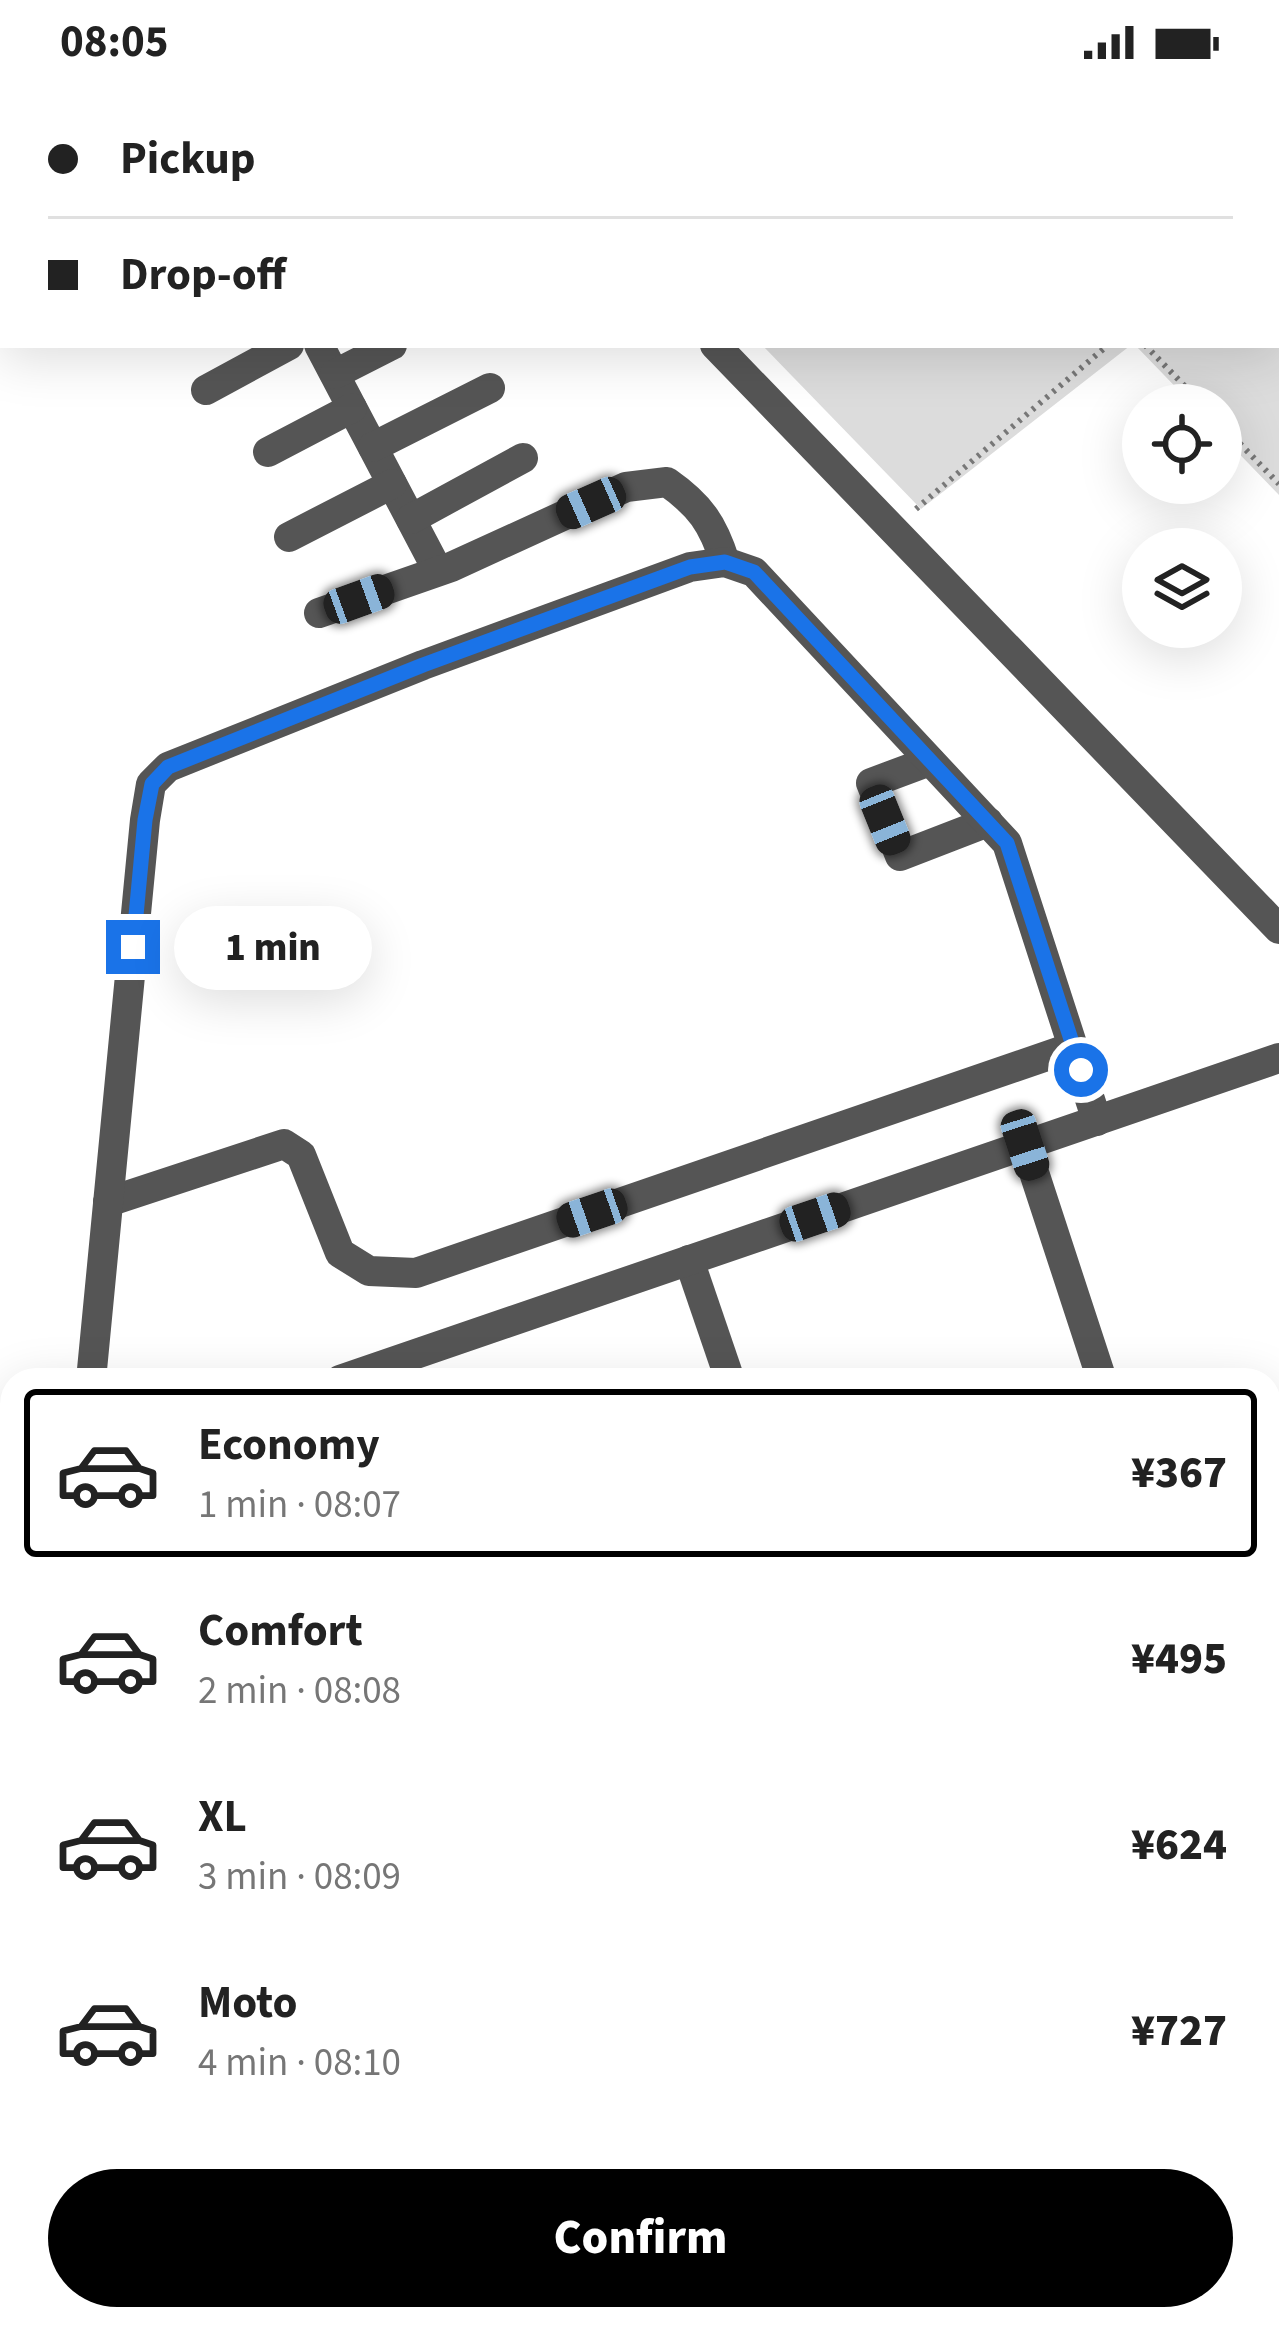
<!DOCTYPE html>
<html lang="en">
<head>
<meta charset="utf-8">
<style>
  body { margin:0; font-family:"Source Sans 3",sans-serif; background:#f2f2f2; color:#222; height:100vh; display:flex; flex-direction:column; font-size:45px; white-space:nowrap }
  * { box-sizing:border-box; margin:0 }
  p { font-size:39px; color:#767676 }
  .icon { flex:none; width:66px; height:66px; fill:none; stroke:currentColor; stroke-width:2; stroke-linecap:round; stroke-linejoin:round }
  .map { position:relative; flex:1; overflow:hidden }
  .panel { position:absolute; left:0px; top:1284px; width:1281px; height:963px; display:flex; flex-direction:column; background:#fff; border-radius:36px 36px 0 0; box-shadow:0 12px 48px #0002 }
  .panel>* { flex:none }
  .top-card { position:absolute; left:0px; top:0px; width:1281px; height:264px; box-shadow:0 12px 48px #0002; display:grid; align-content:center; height:264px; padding:0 48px; background:#fff }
  .controls { position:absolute; left:1122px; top:300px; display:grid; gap:24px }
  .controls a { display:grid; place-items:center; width:120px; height:120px; border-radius:50%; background:#fff; box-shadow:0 12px 48px #0002; font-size:60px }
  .end { position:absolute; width:54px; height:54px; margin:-27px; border:15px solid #1a73e8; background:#fff; box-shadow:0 0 0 6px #fff }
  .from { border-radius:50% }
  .bubble { position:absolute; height:84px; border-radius:42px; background:#fff; box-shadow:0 12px 48px #0002; font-size:39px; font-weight:800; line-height:84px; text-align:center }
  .car { position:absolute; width:36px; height:72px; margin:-36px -18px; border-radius:15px; box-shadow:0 0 9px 3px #0007; background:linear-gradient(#222 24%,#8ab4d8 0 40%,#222 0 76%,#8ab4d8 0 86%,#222 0) }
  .top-card b { display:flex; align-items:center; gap:42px; height:114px; font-size:45px }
  .top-card b+b { border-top:3px solid #e0e0e0 }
  .top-card i { width:30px; height:30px; background:#222 }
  ul { padding:21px 0 0; list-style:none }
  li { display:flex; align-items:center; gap:36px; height:168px; margin:0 24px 18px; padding:0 24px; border:6px solid transparent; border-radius:12px }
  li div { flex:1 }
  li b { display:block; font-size:45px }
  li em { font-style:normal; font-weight:800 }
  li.on { border-color:#000 }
  li>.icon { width:108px; height:108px; stroke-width:1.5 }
  .action { display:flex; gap:24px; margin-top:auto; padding:24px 48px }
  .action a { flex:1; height:138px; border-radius:72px; background:#000; color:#fff; font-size:48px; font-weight:800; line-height:138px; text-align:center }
  .status { display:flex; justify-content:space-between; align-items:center; height:84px; padding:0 60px; background:#fff; direction:ltr }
  .status svg { height:33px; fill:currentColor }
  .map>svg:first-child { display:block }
  .green { fill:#dcdcdc }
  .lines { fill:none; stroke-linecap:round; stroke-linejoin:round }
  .path { stroke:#777; stroke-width:6; stroke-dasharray:3 6; stroke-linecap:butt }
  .minor { stroke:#555; stroke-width:30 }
  .route { stroke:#1a73e8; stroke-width:15 }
</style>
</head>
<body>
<div class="status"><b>08:05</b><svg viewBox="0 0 49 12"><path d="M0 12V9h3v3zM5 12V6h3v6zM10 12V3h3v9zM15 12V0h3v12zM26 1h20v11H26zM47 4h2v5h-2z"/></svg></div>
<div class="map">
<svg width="1279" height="2246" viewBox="0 0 1279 2246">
  <rect width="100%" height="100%" fill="#fff"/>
  <g class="green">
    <polygon points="510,0 1279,1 1279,411 1221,351 1221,321 1193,321 1135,261 1278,261 1278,3 513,3"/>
    <polygon points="762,261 1131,261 921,425"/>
  </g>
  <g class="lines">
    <g class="path">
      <polyline points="1278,83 1279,82"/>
      <polyline points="1278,159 1279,160"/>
      <polyline points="1145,261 1203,321"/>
      <polyline points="1221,340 1279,400"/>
      <polyline points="916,425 1108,261"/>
    </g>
    <g class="minor">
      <polyline points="460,0 463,3"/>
      <polyline points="319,261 438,487"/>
      <polyline points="715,261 1279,845"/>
      <polyline points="335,290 392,261"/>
      <polyline points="206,306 289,261"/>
      <polyline points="373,363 490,304"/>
      <polyline points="268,368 352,324"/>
      <polyline points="411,435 523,374"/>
      <polyline points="289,453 392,400"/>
      <path d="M319,529l132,-46 175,-80 41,-5c33,23 46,42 58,80"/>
      <polyline points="930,677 871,699 900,772 988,738"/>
      <polyline points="1025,1061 1102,1296"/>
      <polyline points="108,1118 284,1060 301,1071 340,1169 369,1187 416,1189 1073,963"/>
      <polyline points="689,1176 730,1296"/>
      <polyline points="91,1296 145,736 151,700 168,683 423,581 690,483 725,478 754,488 1007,759 1097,1037"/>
      <polyline points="340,1296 1279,974"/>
      <polyline points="0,1413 12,1409"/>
      <polyline points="0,1609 12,1605"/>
      <polyline points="1269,1812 1279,1843"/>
      <polyline points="0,2228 6,2246"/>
      <polyline points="782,2235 786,2246"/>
      <polyline points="980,2246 981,2235"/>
    </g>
  </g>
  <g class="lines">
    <polyline class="route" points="133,863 145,736 152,700 168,683 423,581 690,483 725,478 754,488 1007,759 1081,986"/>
  </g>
</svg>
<div class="controls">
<a><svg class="icon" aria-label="locate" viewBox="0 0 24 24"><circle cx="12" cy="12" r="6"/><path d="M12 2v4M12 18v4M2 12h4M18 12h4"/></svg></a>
<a><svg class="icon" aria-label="layers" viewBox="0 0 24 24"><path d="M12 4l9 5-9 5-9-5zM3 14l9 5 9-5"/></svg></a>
</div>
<i class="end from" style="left:1081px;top:986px"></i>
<i class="end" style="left:133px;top:863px"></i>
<div class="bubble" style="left:174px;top:822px;width:198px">1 min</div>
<i class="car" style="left:591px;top:419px;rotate:246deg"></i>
<i class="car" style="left:359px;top:515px;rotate:70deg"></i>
<i class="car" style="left:885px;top:736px;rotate:158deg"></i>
<i class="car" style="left:1025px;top:1061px;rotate:162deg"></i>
<i class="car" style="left:592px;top:1129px;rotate:251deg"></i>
<i class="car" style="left:815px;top:1133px;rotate:71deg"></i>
<div class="top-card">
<b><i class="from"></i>Pickup</b>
<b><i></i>Drop-off</b>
</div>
<section class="panel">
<ul>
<li class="on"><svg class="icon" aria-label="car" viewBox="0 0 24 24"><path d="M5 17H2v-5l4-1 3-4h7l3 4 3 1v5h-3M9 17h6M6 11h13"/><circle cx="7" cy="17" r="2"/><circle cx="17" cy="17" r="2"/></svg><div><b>Economy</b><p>1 min · 08:07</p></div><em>¥367</em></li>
<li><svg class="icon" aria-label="car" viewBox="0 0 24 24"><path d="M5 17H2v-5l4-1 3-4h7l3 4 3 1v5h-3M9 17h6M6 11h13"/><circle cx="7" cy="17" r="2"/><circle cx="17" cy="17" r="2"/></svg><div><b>Comfort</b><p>2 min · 08:08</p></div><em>¥495</em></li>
<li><svg class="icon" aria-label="car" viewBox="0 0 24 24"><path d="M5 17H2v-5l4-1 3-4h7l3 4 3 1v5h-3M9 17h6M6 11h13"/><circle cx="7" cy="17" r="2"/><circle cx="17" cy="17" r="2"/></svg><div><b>XL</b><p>3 min · 08:09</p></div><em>¥624</em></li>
<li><svg class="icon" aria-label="car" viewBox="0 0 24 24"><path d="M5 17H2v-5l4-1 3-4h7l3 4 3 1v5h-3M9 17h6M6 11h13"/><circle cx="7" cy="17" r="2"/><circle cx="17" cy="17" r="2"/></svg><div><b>Moto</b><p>4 min · 08:10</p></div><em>¥727</em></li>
</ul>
<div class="action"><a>Confirm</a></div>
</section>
</div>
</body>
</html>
